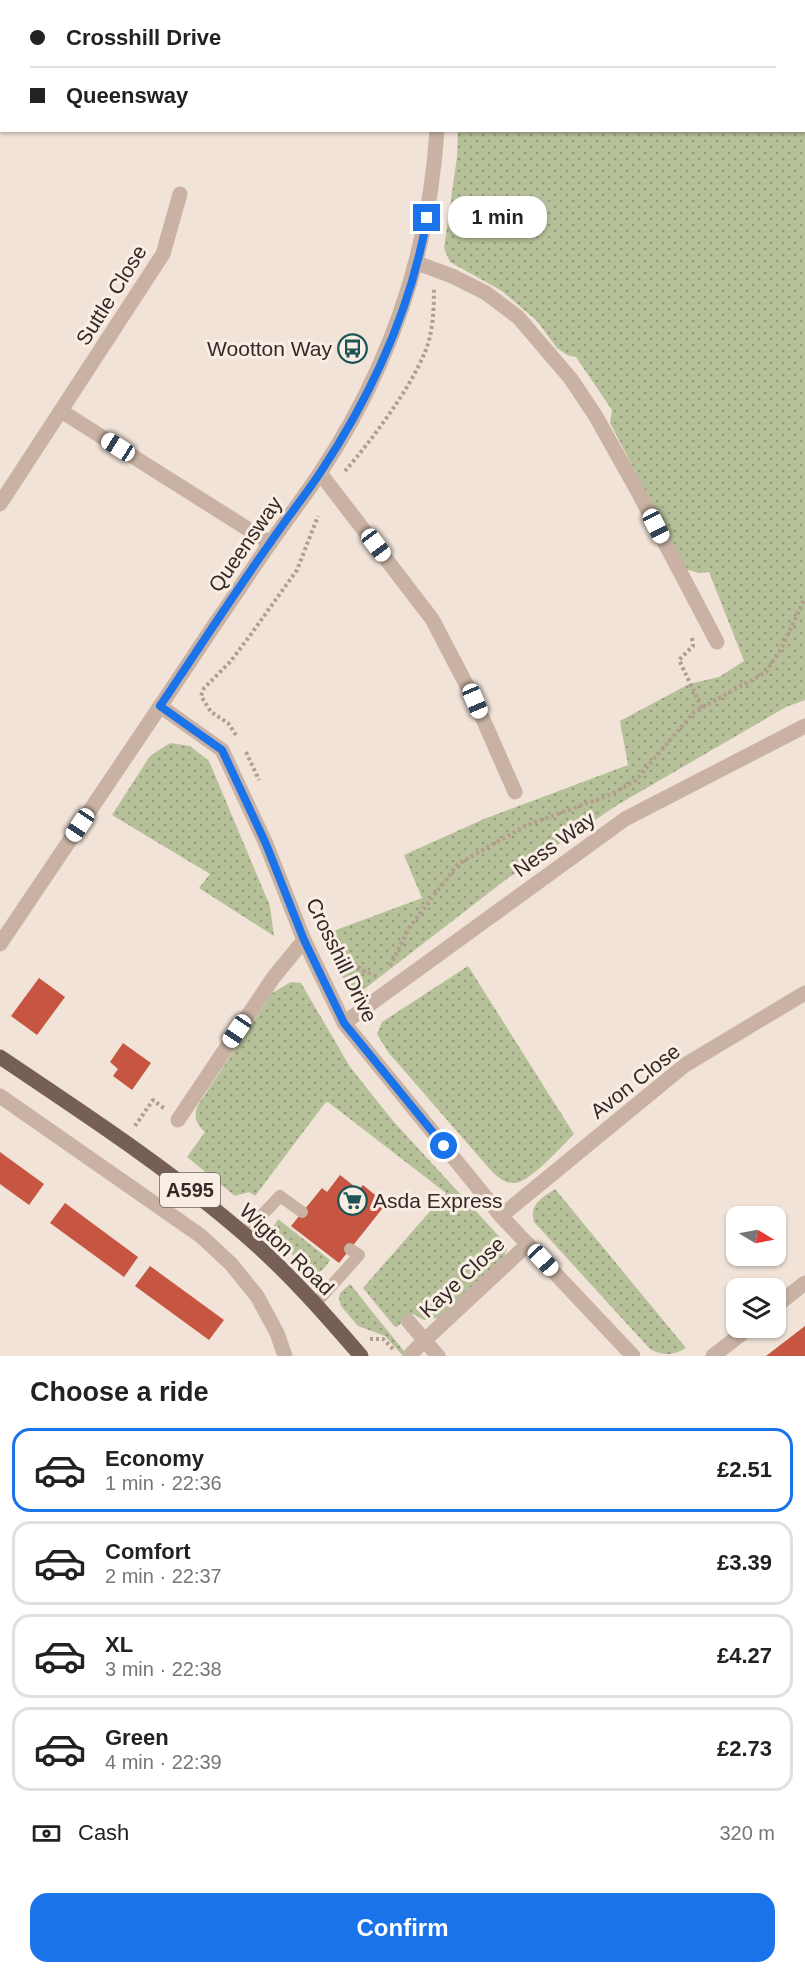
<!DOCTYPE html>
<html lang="en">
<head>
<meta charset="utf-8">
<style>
  body { margin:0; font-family:Arial,sans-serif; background:#f6f6f6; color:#222; height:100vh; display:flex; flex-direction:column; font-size:22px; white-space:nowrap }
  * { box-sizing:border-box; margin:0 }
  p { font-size:20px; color:#767676 }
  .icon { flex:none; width:33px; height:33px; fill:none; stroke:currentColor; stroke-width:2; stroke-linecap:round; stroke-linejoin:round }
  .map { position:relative; height:1356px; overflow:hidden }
  .details { display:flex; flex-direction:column; background:#fff; flex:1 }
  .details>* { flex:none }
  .guide { position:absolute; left:0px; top:0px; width:806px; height:132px; box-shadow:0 2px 4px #0004; display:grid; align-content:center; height:132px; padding:0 30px; background:#fff }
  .needle { width:39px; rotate:100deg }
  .tools { position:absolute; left:726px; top:1206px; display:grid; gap:12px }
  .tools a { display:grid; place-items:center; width:60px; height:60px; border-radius:12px; background:#fff; box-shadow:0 2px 4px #0004; font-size:30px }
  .end { position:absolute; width:27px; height:27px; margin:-14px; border:8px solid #1a73e8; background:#fff; box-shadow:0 0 0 3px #fff }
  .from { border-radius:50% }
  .bubble { position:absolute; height:42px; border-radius:18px; background:#fff; box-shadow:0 2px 4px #0004; font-size:20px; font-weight:800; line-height:42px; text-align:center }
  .car { position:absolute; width:18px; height:36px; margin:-18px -9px; border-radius:8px; box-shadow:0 0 4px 2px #0007; background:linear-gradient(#fff 24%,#345 0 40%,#fff 0 76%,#345 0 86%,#fff 0) }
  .guide b { display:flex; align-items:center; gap:21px; height:57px; font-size:22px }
  .guide b+b { border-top:2px solid #e0e0e0 }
  .guide i { width:15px; height:15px; background:#222 }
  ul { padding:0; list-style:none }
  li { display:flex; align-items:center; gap:18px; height:84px; margin:0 12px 9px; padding:0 18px; border:3px solid #e0e0e0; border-radius:18px }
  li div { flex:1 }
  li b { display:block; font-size:22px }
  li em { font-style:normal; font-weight:800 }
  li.selected { border-color:#1a73e8 }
  li>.icon { width:54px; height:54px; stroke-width:1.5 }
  h2 { padding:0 30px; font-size:27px; line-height:72px }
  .pay { display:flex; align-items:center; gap:15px; height:66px; padding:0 30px; font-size:22px }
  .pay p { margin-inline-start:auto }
  .action { display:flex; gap:12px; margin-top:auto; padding:12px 30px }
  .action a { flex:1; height:69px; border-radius:18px; background:#1a73e8; color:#fff; font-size:24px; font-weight:800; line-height:69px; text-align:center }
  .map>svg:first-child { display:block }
  .grass { fill:url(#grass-dots) }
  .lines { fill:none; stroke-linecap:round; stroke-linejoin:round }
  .stream { stroke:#77aeab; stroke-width:7 }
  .building { fill:#c65641 }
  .path { stroke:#b49c8f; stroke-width:4; stroke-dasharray:3 3; stroke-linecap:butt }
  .service { stroke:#c9b2a4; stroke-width:12 }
  .pedestrian { stroke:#c9b2a4; stroke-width:15 }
  .minor { stroke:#c9b2a4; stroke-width:15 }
  .primary { stroke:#765f57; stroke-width:15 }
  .route { stroke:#1a73e8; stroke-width:8 }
  .labels { text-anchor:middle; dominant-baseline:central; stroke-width:6; stroke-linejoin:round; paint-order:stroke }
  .shield { fill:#f9eee4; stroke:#6f645f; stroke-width:1.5 }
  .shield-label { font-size:20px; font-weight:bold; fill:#342926 }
  .street-label { font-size:21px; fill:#342926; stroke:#f9eee4 }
  .poi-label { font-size:21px; fill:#342926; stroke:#f9eee4; text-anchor:end }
</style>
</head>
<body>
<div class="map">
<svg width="805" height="1356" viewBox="0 0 805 1356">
  <defs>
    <pattern id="grass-dots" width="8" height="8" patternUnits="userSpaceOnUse" patternTransform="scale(1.5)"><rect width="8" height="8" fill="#b6c099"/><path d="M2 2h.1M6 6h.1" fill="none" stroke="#959c7d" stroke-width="1.8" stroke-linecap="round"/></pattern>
  </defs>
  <rect width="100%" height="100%" fill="#f1e3d8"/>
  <g class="grass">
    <polygon points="457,0 805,0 805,700 786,707 619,804 508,878 354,997 320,936 422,898 404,855 484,819 628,765 620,721 689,684 719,677 744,661 709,572 699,573 686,569 610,423 612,410 576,357 567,355 557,348 537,321 502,291 450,262 444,248 457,157 458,131 804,130 804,2"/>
    <polygon points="170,743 190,746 209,761 270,906 274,936 199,888 210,874 112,815 150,756"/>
    <path d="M468,966l106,168c-12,12 -44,48 -59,49 -12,1 -21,-9 -28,-17l-99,-114 -11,-18 5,-12z"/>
    <path d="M291,982l10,1 49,84 43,54 114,124v4l-4,10 -65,59 -14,2 -11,-6 -16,13 -3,-1 -31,-38 83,-95 -118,-91 -3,1 -70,93 -6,-4 -14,4 -48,-39 18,-25c-9,-9 -12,-15 -7,-27l74,-112z"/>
    <path d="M555,1189l131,159c-14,8 -23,8 -36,1l-116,-127c-5,-18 8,-24 21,-33z"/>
    <path d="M278,1219l52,41c-5,8 -12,17 -22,13l-19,-22 -15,-12 -3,-8z"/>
    <polygon points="350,1284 408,1356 403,1356 385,1336 358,1326 341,1306 339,1299 340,1293"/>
  </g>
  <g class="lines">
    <polyline class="stream" points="348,2 348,0"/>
  </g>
  <g class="building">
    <polygon points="39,978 65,997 37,1035 11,1016"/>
    <polygon points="123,1043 151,1063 132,1090 113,1076 118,1069 110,1062"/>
    <polygon points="0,1152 44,1184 29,1205 0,1184"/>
    <polygon points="340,1175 359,1190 363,1185 386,1204 339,1263 291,1226 322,1188 327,1192"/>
    <polygon points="65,1203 138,1257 124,1277 50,1223"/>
    <polygon points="150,1266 224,1320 209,1340 135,1286"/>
    <polygon points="805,1326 805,1356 766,1356"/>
  </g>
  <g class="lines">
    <g class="path">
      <path d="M345,471c27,-31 65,-82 80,-119 8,-19 9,-43 9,-64"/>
      <polyline points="692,638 693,646 679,660 702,708"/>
      <polyline points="236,735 228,723 211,712 201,696 204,688 230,662 249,637 297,570 318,516"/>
      <polyline points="246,752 259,780"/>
      <polyline points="317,917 333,948 364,971 378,977"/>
      <polyline points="390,966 409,928 458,864 525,826 612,794 636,780 694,712 766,672 782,647 805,598"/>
      <polyline points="135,1126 153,1100 165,1109"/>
      <polyline points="370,1339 383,1339 394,1350"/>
    </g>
    <g class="service">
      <polyline points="244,1234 280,1196 302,1212"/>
      <polyline points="316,1303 359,1255 350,1249"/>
    </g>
    <polyline class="pedestrian" points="411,1354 425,1340"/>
    <g class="minor">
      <polyline points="437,0 437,2"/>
      <polyline points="417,263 452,276 486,293 518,317 571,379 595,415 636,488 717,642"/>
      <polyline points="61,411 270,543"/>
      <polyline points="320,473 432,619 475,701 515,792"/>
      <polyline points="0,504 163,254 180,194"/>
      <polyline points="160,706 222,750 266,844 304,940 344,1023 501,1216 633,1356"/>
      <path d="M0,944c72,-107 144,-213 215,-320 19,-27 37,-55 56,-82 16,-23 33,-45 49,-69 69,-104 109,-218 117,-343"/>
      <polyline points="344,1023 625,819 805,726"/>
      <polyline points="0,1096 201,1236 231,1264 257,1296 277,1333 285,1356"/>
      <polyline points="178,1120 273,978 304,940"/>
      <polyline points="501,1216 685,1065 805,993"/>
      <polyline points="776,1306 805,1283"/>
      <polyline points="409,1322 438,1356"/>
      <polyline points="425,1340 528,1244"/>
      <polyline points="713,1356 749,1328"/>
    </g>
    <path class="primary" d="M0,1057c83,56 168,111 244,177 43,37 80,79 117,122"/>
  </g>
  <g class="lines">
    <path class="route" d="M427,218c-16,91 -56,178 -107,255 -16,24 -34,46 -50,70 -38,54 -73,108 -110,163l62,44 44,94 38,96 40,83 100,123"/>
  </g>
  <defs>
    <symbol id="bus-ring" viewBox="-11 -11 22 22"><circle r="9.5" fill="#f9eee4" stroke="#1c5554" stroke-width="1.5"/><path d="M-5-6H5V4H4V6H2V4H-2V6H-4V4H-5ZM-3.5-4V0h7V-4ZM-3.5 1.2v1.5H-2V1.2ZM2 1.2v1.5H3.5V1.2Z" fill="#1c5554"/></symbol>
    <symbol id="supermarket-ring" viewBox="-11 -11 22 22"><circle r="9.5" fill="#f9eee4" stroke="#1c5554" stroke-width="1.5"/><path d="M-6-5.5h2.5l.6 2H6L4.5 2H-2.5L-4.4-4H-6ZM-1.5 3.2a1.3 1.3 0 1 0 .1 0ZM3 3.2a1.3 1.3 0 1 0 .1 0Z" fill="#1c5554"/></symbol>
  </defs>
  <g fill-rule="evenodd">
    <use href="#bus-ring" x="336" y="332" width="33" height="33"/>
    <use href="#supermarket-ring" x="336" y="1184" width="33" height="33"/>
  </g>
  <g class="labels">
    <rect class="shield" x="160" y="1173" width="60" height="34" rx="4.5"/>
    <g class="shield-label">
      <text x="190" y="1190">A595</text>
    </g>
    <g class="street-label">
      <text transform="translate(111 295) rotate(-58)">Suttle Close</text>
      <text transform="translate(245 544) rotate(-55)">Queensway</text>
      <text transform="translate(554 844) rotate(-36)">Ness Way</text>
      <text transform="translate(342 960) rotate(64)">Crosshill Drive</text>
      <text transform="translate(635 1081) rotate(-38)">Avon Close</text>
      <text transform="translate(287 1249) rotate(44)">Wigton Road</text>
      <text transform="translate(462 1277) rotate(-43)">Kaye Close</text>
    </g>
    <g class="poi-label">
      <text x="332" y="348">Wootton Way</text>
      <text x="373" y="1200" text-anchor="start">Asda Express</text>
    </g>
  </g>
</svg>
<div class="tools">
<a><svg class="needle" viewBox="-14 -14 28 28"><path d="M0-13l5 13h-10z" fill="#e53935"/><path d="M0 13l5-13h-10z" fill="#767676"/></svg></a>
<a><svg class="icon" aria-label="layers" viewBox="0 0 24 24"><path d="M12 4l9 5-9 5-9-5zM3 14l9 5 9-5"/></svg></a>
</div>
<i class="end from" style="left:444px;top:1146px"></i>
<i class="end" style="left:427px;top:218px"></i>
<div class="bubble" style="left:448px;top:196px;width:99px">1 min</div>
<i class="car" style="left:118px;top:447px;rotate:302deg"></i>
<i class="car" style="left:656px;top:526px;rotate:153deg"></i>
<i class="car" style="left:376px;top:545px;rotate:143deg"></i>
<i class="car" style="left:475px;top:701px;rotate:157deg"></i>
<i class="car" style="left:80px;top:825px;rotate:214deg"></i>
<i class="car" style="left:237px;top:1031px;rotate:214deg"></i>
<i class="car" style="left:543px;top:1260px;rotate:137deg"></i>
<div class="guide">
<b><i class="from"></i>Crosshill Drive</b>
<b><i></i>Queensway</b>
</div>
</div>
<section class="details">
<h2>Choose a ride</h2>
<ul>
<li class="selected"><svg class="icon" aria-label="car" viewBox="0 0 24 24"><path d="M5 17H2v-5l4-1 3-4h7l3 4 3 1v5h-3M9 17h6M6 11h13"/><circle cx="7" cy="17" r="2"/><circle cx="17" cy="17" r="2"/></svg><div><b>Economy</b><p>1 min · 22:36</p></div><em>£2.51</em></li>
<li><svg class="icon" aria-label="car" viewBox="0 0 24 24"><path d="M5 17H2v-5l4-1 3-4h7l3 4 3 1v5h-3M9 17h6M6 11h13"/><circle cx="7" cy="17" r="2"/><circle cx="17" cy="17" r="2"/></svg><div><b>Comfort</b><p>2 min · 22:37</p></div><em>£3.39</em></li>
<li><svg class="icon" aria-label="car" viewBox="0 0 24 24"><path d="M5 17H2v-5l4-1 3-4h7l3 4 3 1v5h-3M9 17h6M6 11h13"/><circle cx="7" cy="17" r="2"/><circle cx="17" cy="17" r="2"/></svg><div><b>XL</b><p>3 min · 22:38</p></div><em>£4.27</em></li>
<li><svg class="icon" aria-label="car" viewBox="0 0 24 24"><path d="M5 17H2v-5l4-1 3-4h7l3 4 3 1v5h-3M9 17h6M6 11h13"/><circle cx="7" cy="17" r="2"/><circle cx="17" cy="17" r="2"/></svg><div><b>Green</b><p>4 min · 22:39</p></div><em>£2.73</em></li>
</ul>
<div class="pay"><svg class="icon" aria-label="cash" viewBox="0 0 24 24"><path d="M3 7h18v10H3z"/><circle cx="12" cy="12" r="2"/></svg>Cash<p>320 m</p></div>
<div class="action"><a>Confirm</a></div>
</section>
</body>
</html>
